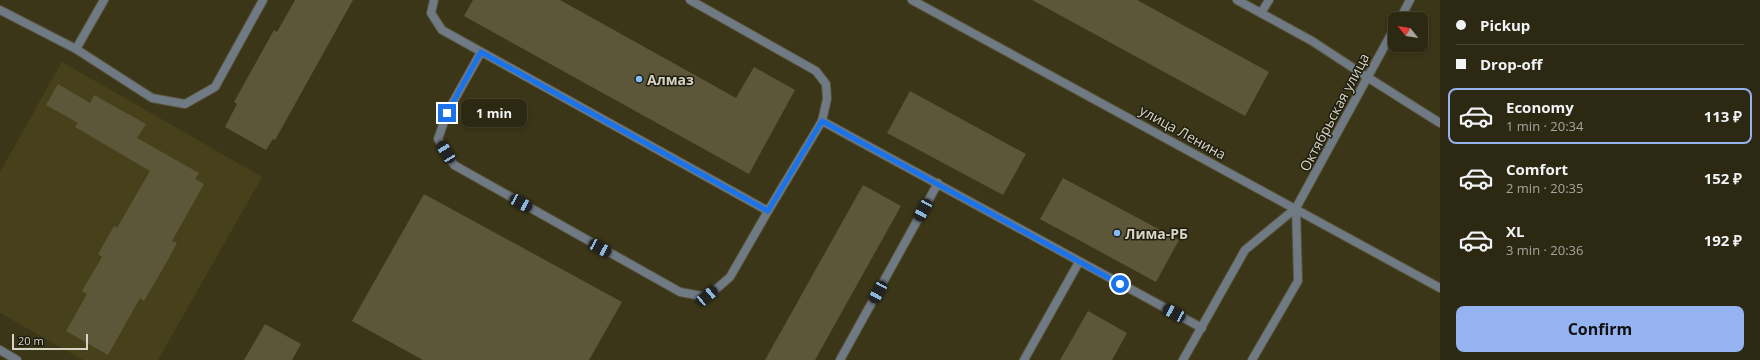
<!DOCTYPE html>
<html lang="en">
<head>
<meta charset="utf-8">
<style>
  body { margin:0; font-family:"Open Sans",sans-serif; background:#34301b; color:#f1f3f6; height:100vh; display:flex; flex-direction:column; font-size:15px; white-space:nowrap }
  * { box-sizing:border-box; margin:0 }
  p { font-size:13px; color:#a6a69f }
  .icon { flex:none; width:22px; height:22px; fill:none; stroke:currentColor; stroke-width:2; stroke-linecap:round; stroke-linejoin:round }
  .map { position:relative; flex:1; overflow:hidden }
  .drawer { display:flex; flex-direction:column; background:#2c2812; width:320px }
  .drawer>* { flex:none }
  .banner { display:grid; align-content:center; height:88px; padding:0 16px; background:#2c2812 }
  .needle { width:26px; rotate:300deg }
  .controls { position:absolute; left:1388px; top:12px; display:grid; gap:8px }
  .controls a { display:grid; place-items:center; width:40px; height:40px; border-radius:8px; background:#2c2812; box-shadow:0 2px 6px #0003,0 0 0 1px #484432; font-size:20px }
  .scale { position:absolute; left:12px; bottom:10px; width:76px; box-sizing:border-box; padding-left:4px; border:2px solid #d7d4c3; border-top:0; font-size:11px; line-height:14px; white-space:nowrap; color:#d7d4c3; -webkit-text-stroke:3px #1f1d10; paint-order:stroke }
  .end { position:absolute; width:18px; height:18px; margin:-9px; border:5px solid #1a73e8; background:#fff; box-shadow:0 0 0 2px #fff }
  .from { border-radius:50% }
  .bubble { position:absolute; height:28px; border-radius:8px; background:#2c2812; box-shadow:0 2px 6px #0003,0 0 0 1px #484432; font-size:13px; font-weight:700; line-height:28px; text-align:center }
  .car { position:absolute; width:12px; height:24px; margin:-12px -6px; border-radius:5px; box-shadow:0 0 3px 1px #0007; background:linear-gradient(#222 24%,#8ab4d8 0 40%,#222 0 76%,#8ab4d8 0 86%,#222 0) }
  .banner b { display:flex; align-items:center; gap:14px; height:38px; font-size:15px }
  .banner b+b { border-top:1px solid #484432 }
  .banner i { width:10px; height:10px; background:#f1f3f6 }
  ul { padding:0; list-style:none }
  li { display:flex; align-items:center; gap:12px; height:56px; margin:0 8px 6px; padding:0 8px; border:2px solid transparent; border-radius:8px }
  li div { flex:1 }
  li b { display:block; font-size:15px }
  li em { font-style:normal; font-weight:700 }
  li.on { border-color:#95b2f1 }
  li>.icon { width:36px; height:36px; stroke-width:1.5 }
  .primary-button { display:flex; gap:8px; margin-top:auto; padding:8px 16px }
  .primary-button a { flex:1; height:46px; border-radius:8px; background:#95b2f1; color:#111; font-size:16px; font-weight:700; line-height:46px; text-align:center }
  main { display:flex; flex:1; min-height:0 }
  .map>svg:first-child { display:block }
  .built { fill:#46411a }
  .building { fill:#5c5738 }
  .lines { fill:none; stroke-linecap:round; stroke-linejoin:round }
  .service-casing { stroke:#575237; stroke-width:10 }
  .minor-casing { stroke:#575237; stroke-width:10 }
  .tertiary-casing { stroke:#575237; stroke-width:10 }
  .service { stroke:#707a85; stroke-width:8 }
  .minor { stroke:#707a85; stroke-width:8 }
  .tertiary { stroke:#707a85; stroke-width:8 }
  .route { stroke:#1a73e8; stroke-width:5 }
  .poi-dot { fill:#82bcfa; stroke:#1f1d10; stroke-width:1.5 }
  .labels { text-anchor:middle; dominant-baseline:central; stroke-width:3; stroke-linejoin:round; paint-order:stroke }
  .poi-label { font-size:14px; font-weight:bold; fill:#d7d4c3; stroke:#1f1d10; text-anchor:start }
  .street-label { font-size:14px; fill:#d7d4c3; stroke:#1f1d10 }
</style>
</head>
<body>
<main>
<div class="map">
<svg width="1440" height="360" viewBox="0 0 1440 360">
  <rect width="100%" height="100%" fill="#3b3618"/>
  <polygon class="built" points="62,62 262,177 158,360 83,360 0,313 0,172"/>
  <g class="building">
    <polygon points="295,0 353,0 275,140 273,139 266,150 225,127 237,104 234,102 274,30 277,32"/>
    <polygon points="473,0 560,0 736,98 754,67 795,90 749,174 464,16"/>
    <polygon points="1032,0 1137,0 1269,72 1245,116"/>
    <polygon points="58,84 90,103 94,95 146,124 137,138 199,173 195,179 204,184 172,241 177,243 165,265 144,301 140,298 108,355 66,331 87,294 82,291 102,257 98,254 114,226 117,228 150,171 75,127 78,123 46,105"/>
    <polygon points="910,91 1026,154 1003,195 887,133"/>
    <polygon points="1063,178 1179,240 1156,282 1040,219"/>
    <polygon points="863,185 901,206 815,360 765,360"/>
    <polygon points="424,194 622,302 589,360 423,360 352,321"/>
    <polygon points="1088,311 1127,333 1112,360 1060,360"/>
    <polygon points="265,324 301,344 292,360 244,360"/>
  </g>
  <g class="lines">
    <defs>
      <g id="service">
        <polyline points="434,0 431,13 442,30 768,211"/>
        <polyline points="1237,0 1312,41 1367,77"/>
        <polyline points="0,10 76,49 152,98 185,104 215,87 263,0"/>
        <polyline points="1261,13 1269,0"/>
        <polyline points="76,49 104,0"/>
        <polyline points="481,52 447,113 438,139 454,165 680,292 707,297 730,277 768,211 822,121 827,99 826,84 816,71 690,0"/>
        <polyline points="822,121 1202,328"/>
        <polyline points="0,350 17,360"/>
        <polyline points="840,360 938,183"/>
        <polyline points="1024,360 1079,262"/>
      </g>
      <polyline id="minor" points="1367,77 1440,123"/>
      <g id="tertiary">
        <polyline points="912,0 1440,288"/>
        <polyline points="1400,19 1410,0"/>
        <polyline points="1183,360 1245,250 1296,208 1395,27"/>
        <polyline points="1252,360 1298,281 1296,208"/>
      </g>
    </defs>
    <use href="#service" class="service-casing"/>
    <use href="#minor" class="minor-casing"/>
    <use href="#tertiary" class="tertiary-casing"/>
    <use href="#service" class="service"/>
    <use href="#minor" class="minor"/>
    <use href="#tertiary" class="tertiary"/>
  </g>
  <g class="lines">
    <polyline class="route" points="447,113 481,52 768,211 822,121 1120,284"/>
  </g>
  <g class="poi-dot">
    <circle cx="639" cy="79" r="4"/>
    <circle cx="1117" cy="233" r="4"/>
  </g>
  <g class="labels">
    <g class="poi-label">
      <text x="647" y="79">Алмаз</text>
      <text x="1125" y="233">Лима-РБ</text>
    </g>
    <g class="street-label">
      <text transform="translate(1334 112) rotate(-62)">Октябрьская улица</text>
      <text transform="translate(1183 132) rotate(29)">улица Ленина</text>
    </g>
  </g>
</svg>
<div class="controls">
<a><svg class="needle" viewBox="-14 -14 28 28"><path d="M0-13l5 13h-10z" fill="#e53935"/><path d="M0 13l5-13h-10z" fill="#a6a69f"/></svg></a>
</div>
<div class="scale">20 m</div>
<i class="end from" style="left:1120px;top:284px"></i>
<i class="end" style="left:447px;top:113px"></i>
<div class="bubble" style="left:461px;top:99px;width:66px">1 min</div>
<i class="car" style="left:446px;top:152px;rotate:329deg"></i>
<i class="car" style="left:521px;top:203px;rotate:119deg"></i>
<i class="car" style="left:923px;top:210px;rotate:209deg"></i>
<i class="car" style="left:600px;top:248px;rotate:119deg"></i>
<i class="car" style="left:878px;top:292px;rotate:209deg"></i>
<i class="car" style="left:707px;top:296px;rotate:50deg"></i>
<i class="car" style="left:1174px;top:313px;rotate:298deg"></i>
</div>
<section class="drawer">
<div class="banner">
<b><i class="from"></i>Pickup</b>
<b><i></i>Drop-off</b>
</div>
<ul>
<li class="on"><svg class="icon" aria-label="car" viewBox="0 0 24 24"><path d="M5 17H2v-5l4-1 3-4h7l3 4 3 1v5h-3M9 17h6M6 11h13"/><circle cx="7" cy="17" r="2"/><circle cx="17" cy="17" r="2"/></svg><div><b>Economy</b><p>1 min · 20:34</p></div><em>113 ₽</em></li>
<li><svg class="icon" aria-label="car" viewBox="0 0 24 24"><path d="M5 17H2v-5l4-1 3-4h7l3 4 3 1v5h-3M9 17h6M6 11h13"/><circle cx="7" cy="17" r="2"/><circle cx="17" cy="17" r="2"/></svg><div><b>Comfort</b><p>2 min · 20:35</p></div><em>152 ₽</em></li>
<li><svg class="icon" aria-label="car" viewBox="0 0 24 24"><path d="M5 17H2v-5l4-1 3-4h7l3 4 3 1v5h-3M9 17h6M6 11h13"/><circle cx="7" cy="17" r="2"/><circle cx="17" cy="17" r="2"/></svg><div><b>XL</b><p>3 min · 20:36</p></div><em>192 ₽</em></li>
</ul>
<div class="primary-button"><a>Confirm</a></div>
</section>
</main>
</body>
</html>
